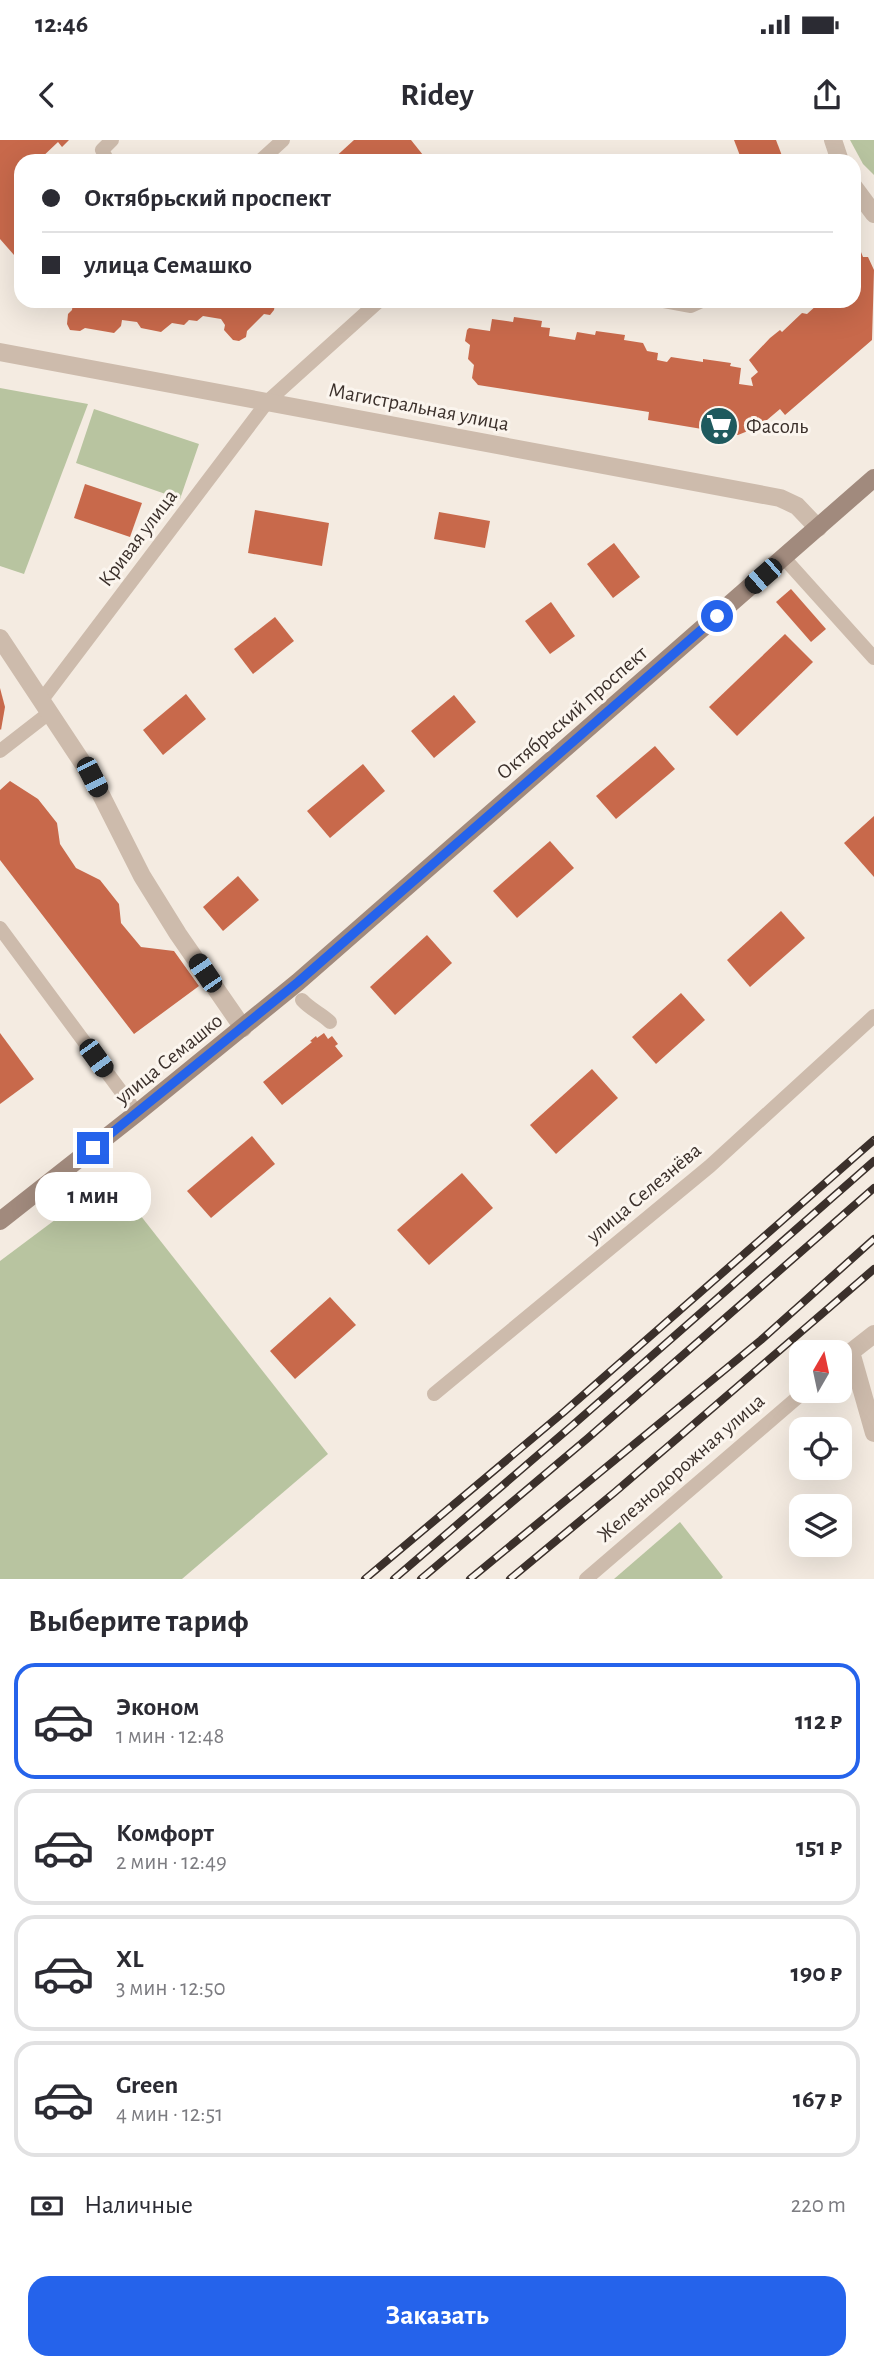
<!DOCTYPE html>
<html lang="ru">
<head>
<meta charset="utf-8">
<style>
  body { margin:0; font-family:"Alegreya Sans",sans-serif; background:#f7f7f7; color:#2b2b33; height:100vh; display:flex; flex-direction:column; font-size:26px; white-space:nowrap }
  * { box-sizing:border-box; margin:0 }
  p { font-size:23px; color:#7c7c81 }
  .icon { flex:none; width:38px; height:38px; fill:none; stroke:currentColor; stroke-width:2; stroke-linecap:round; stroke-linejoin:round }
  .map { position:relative; height:1439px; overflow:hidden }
  .side { display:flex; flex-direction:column; background:#fff; flex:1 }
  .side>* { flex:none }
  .guide { position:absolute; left:14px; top:14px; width:847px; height:154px; border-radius:21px; box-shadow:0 7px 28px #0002; display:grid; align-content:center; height:154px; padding:0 28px; background:#fff }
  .needle { width:46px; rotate:9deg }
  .controls { position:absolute; left:789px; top:1200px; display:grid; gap:14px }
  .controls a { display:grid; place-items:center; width:63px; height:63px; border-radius:14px; background:#fff; box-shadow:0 7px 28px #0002; font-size:35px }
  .end { position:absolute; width:32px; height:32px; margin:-16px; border:9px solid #2563eb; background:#fff; box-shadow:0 0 0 4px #fff }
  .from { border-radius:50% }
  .bubble { position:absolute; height:49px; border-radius:21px; background:#fff; box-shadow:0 7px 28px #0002; font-size:23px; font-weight:600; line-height:49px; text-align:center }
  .car { position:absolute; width:21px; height:42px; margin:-21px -10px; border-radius:9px; box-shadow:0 0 5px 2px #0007; background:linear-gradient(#222 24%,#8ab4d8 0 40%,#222 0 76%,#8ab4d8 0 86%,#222 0) }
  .guide b { display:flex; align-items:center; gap:24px; height:66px; font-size:26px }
  .guide b+b { border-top:2px solid #e1e1e2 }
  .guide i { width:18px; height:18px; background:#2b2b33 }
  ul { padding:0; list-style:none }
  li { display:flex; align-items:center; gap:21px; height:116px; margin:0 14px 10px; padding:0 14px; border:4px solid #e1e1e2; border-radius:21px }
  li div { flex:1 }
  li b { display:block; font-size:26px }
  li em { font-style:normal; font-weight:600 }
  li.active { border-color:#2563eb }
  li>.icon { width:63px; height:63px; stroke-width:1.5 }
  h2 { padding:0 28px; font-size:32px; line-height:84px }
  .pay { display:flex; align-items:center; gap:18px; height:77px; padding:0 28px; font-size:26px }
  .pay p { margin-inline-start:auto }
  .primary-button { display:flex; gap:14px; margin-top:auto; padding:14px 28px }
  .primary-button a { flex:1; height:80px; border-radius:21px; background:#2563eb; color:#fff; font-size:28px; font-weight:600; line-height:80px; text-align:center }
  .status { display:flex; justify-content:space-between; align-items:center; height:49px; padding:0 35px; background:#fff; direction:ltr }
  .status svg { height:19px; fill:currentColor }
  header { display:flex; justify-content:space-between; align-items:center; height:91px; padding:0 28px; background:#fff; font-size:32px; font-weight:600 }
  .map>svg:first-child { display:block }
  .green { fill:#b8c4a0 }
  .building { fill:#c8694b }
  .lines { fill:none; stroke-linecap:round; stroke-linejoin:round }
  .service { stroke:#cdbbac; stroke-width:14 }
  .minor { stroke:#cdbbac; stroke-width:18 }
  .secondary { stroke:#a18a7d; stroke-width:18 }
  .rail-casing { stroke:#3b302b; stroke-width:8 }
  .rail { stroke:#fbf5ee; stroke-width:5; stroke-dasharray:16; stroke-linecap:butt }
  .route { stroke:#2563eb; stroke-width:9 }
  .labels { text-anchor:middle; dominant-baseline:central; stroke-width:6; stroke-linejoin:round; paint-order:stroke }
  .street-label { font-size:21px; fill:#3b302b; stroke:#fbf5ee }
  .poi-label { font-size:21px; fill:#3b302b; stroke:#fbf5ee; text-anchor:start }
</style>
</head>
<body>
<div class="status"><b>12:46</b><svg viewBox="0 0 49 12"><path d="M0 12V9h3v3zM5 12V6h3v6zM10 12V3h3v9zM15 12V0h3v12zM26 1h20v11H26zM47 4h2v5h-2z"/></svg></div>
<header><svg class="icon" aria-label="back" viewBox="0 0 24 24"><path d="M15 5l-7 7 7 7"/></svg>Ridey<svg class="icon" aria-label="share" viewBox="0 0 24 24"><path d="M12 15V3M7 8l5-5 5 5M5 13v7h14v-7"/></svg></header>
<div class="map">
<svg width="874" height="1439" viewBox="0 0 874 1439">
  <rect width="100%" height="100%" fill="#f4ebe1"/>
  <g class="green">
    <polygon points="850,0 874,0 874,35 863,24"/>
    <polygon points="0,248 88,264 24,434 0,426"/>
    <polygon points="94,269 199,304 180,359 76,323"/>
    <polygon points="111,1038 328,1314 182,1439 0,1439 0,1121"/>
    <polygon points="680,1382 723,1437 721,1439 614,1439"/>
  </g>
  <g class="building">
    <polygon points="0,0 69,0 62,7 58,2 38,21 21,21 21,123 0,99"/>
    <polygon points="354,0 411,0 423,15 416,21 331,21"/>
    <polygon points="734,0 776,0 784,21 742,21"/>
    <polygon points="854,106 859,107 863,117 868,117 874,130 872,200 785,275 780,269 760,286 738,295 648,280 649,272 478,245 472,238 474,225 468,219 470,205 465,201 467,190 469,188 490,191 492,179 513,182 514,177 542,181 541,187 550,188 549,196 575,200 577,192 595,195 596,191 625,195 624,200 643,203 647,211 658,213 657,220 667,222 671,217 703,222 703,219 731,223 730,226 741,228 739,244 753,246 751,238 758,232 749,220 770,198 780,190 782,192 802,173 807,174 818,164 817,161 854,161"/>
    <polygon points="71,161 273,161 275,164 274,170 270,175 264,174 247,191 246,197 239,201 233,200 224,190 225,185 221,179 203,176 197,181 189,180 184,185 172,183 161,192 141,188 137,182 122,180 121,186 114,193 85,188 80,191 70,190 67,184 68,174 72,170 73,163"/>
    <polygon points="85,344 142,363 130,397 74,378"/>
    <polygon points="255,370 329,383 322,426 248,413"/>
    <polygon points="439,372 490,381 485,408 434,399"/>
    <polygon points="614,403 640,437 613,458 587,424"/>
    <polygon points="791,449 826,489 811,502 776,462"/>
    <polygon points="551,462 575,496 550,514 525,481"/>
    <polygon points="275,477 294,501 253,534 234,509"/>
    <polygon points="785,494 813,522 737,596 709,567"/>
    <polygon points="0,548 5,567 1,590 0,589"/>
    <polygon points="186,554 206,579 163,615 143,590"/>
    <polygon points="454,555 476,582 434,618 411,591"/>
    <polygon points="655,606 675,629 616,679 596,656"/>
    <polygon points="363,624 385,651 330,698 307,671"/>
    <polygon points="10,641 38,659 57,683 60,704 76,728 100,740 119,764 121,783 141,807 174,811 199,846 134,894 0,720 0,650"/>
    <polygon points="874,676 874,737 844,703"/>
    <polygon points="550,701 574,728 517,778 493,751"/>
    <polygon points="238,736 259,760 223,791 203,767"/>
    <polygon points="781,771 805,798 750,847 727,820"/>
    <polygon points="427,795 452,823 395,875 370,847"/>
    <polygon points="681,853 705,880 656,924 632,897"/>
    <polygon points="0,893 34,939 0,964"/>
    <polygon points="324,893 328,899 332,896 338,904 335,906 343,916 282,965 263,942 312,902 310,901 316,896 317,898"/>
    <polygon points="592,929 618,958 556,1014 530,985"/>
    <polygon points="252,996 275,1024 211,1078 187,1051"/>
    <polygon points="462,1033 493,1068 429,1125 397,1090"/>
    <polygon points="330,1157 356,1185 295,1239 270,1211"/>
  </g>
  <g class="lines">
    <g class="service">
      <polyline points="108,21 102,10 112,0"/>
      <polyline points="260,21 283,0"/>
      <polyline points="664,161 691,166 702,161"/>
      <polyline points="784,418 874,518"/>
      <polyline points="41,561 268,261 379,161"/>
      <polyline points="0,611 49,573"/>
      <polyline points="0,788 137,973"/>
      <path d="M302,860c9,10 19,13 28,22"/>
      <polyline points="434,1254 710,1026 874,876"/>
      <polyline points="586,1439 805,1251"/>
    </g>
    <g class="minor">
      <polyline points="833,0 840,21"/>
      <polyline points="854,47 874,74"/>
      <polyline points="0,212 780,358 797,366 818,388"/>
      <polyline points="0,498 92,637 142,736 178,794 243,888"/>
      <polyline points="874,1194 851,1212 874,1293"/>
    </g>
    <polyline class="secondary" points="0,1081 137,973 298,842 874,338"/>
    <defs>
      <g id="rail">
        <polyline points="365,1439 565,1271 874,1000"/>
        <polyline points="394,1439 574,1284 874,1021"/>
        <polyline points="421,1439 588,1298 874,1048"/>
        <polyline points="470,1439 761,1200 874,1099"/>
        <polyline points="510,1439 615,1352 874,1129"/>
      </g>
    </defs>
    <use href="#rail" class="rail-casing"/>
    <use href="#rail" class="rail"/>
  </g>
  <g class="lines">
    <polyline class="route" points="93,1008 298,842 717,476"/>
  </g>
  <defs>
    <symbol id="supermarket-disc" viewBox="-11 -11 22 22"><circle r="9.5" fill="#1f5a5e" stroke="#fbf5ee"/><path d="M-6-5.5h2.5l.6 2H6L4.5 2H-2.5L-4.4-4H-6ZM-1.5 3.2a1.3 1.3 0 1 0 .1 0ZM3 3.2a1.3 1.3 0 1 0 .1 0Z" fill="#fff"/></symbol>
  </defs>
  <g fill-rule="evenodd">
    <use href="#supermarket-disc" x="697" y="264" width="44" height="44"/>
  </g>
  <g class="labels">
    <g class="street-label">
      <text transform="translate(419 267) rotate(11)">Магистральная улица</text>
      <text transform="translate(138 398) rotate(-53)">Кривая улица</text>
      <text transform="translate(572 573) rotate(-41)">Октябрьский проспект</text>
      <text transform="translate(169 919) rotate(-39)">улица Семашко</text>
      <text transform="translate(644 1053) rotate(-40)">улица Селезнёва</text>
      <text transform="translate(681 1328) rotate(-41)">Железнодорожная улица</text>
    </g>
    <g class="poi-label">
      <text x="746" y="286">Фасоль</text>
    </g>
  </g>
</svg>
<div class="controls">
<a><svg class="needle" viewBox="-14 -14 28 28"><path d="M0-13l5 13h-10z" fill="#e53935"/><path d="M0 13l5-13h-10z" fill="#7c7c81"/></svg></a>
<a><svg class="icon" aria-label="locate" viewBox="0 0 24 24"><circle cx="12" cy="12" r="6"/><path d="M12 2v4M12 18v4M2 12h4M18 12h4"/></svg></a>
<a><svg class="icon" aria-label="layers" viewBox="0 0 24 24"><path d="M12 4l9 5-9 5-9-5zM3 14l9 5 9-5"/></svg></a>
</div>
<i class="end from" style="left:717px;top:476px"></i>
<i class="end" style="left:93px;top:1008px"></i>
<div class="bubble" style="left:35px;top:1032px;width:116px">1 мин</div>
<i class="car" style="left:763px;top:436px;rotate:229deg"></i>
<i class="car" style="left:92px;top:637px;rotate:153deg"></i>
<i class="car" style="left:205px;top:833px;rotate:326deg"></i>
<i class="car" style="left:96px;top:918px;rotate:144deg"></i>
<div class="guide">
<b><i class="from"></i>Октябрьский проспект</b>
<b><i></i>улица Семашко</b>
</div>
</div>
<section class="side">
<h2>Выберите тариф</h2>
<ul>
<li class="active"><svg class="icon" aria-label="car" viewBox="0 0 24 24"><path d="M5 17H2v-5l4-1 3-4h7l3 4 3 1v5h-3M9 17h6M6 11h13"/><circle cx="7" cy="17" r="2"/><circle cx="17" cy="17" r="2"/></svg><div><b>Эконом</b><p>1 мин · 12:48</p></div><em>112 ₽</em></li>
<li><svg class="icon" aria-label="car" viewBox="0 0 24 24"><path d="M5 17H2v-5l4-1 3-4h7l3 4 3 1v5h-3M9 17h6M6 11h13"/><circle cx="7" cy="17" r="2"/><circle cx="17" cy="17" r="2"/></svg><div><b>Комфорт</b><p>2 мин · 12:49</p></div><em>151 ₽</em></li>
<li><svg class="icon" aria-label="car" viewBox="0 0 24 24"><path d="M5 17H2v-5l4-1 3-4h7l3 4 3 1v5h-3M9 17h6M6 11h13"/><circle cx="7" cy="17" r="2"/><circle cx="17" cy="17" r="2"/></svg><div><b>XL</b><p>3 мин · 12:50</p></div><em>190 ₽</em></li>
<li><svg class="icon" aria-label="car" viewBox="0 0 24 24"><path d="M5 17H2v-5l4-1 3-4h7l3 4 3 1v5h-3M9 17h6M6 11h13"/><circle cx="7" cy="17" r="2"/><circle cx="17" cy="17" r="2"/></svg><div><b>Green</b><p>4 мин · 12:51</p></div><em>167 ₽</em></li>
</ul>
<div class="pay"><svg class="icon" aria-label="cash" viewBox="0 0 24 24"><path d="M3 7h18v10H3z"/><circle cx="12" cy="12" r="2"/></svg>Наличные<p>220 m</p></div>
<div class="primary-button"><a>Заказать</a></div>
</section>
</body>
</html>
